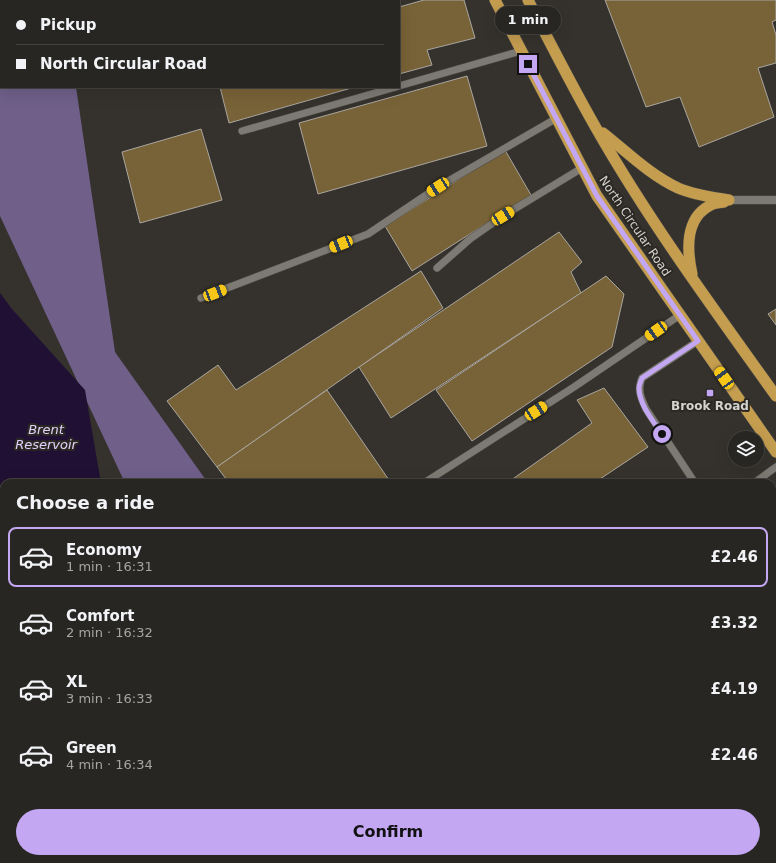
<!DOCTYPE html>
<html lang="en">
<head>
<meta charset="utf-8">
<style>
  body { margin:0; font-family:"DejaVu Sans",sans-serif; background:#34322f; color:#f1f3f6; height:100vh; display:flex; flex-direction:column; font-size:15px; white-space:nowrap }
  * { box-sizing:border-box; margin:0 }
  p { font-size:13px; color:#a5a5a5 }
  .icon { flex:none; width:22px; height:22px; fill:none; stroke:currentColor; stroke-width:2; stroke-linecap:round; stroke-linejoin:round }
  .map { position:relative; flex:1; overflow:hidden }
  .details { position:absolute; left:0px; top:479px; width:776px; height:384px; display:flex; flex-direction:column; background:#282622; border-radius:12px 12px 0 0; box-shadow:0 4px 16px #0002,0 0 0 1px #444340 }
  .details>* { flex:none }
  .banner { position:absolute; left:0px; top:0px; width:400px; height:88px; box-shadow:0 4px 16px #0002,0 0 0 1px #444340; display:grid; align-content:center; height:88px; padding:0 16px; background:#282622 }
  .controls { position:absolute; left:728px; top:431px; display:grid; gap:8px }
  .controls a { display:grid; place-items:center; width:36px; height:36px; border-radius:50%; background:#282622; box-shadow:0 4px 16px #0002,0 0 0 1px #444340; font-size:20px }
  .end { position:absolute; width:18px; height:18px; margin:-9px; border:5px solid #c3a7f2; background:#111; box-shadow:0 0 0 2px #111 }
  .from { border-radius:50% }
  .bubble { position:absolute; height:28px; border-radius:14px; background:#282622; box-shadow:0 4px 16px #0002,0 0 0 1px #444340; font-size:13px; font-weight:700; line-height:28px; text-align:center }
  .car { position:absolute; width:12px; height:24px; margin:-12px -6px; border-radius:5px; box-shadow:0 0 3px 1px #0007; background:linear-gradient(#f5c518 24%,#345 0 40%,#f5c518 0 76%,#345 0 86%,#f5c518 0) }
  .banner b { display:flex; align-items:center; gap:14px; height:38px; font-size:15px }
  .banner b+b { border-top:1px solid #444340 }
  .banner i { width:10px; height:10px; background:#f1f3f6 }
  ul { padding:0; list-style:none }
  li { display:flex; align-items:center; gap:12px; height:60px; margin:0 8px 6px; padding:0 8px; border:2px solid transparent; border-radius:8px }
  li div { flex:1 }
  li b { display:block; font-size:15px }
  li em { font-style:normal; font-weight:700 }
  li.active { border-color:#c3a7f2 }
  li>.icon { width:36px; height:36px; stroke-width:1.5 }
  h2 { padding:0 16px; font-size:18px; line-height:48px }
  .primary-button { display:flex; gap:8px; margin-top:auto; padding:8px 16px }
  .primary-button a { flex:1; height:46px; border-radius:24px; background:#c3a7f2; color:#111; font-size:16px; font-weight:700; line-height:46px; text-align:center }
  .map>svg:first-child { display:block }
  .green { fill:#5f5374 }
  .forest { fill:#6f5f89 }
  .water { fill:#201134 }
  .building { fill:#786237; stroke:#a9a6a0 }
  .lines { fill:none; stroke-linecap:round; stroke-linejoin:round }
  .service-casing { stroke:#504e49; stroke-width:8 }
  .minor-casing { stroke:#504e49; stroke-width:9 }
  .trunk-casing { stroke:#504e49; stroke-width:12 }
  .service { stroke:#7d7a74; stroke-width:7 }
  .minor { stroke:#7d7a74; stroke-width:8 }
  .trunk { stroke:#c49d4f; stroke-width:11 }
  .route { stroke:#c3a7f2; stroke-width:5 }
  .poi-dot { fill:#c3a7f2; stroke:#2b2823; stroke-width:1.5 }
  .labels { text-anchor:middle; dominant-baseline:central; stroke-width:4; stroke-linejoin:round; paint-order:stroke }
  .street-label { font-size:12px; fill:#d4d3cf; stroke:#2b2823 }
  .poi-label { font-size:12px; font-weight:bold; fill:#d4d3cf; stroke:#2b2823 }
  .water-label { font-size:13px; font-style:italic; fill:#e0d1fb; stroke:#2b2823 }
</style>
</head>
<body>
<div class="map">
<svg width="776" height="863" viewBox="0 0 776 863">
  <rect width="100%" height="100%" fill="#35322d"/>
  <polygon class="green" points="776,510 776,863 681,863 684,859 772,859 772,512"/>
  <g class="forest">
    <polygon points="0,0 64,0 64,1 1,1 1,87 76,87 115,352 208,483 125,483 0,216"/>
    <polygon points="592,859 684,859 681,863 593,863"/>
  </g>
  <polygon class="water" points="0,293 12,309 85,390 101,483 4,483 4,859 567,859 566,863 0,863"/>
  <g class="building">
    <polygon points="424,0 464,0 475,38 427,50 432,65 399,74 399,7"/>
    <polygon points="605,0 776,0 776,20 772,22 776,35 776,63 758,68 774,117 699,147 680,97 646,107"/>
    <polygon points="467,76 487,146 318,194 299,123"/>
    <polygon points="220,87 355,87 229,123"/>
    <polygon points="201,129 222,200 140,223 122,152"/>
    <polygon points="505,150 531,195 412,271 385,226"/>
    <polygon points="559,232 582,262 571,272 581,293 391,418 359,367"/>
    <polygon points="421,271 443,308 217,467 167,401 218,365 236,390"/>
    <polygon points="606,276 624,294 612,347 472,441 436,390"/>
    <polygon points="776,309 776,325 768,314"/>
    <polygon points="604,388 648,447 594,483 507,483 592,423 577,400"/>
    <polygon points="327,390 389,480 385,483 229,483 217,467"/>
  </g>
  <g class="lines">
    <defs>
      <g id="service">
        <polyline points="105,0 105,1"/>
        <polyline points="259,1 263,0"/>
        <polyline points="399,86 521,51"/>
        <polyline points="242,131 396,87"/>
        <polyline points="437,268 470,239 503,216 582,168"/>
        <polyline points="201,298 368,234 438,187 557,118"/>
        <polyline points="424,483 574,387 680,315"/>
        <path d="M695,483l-49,-74c-5,-11 -9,-19 -4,-31l56,-37"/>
        <polyline points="754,483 776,467"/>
      </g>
      <polyline id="minor" points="729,200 776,200"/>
      <g id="trunk">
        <polyline points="495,0 597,196 776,452"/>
        <path d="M528,0c22,43 44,86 68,128 53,93 117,180 180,268"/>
        <path d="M603,133c24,19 47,42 75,55 16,7 33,9 51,12"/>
        <path d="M692,274c-5,-23 -7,-55 17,-68 4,-3 10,-3 15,-4"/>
      </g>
    </defs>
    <use href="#service" class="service-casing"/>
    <use href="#minor" class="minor-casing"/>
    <use href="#trunk" class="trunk-casing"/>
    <use href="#service" class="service"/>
    <use href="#minor" class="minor"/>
    <use href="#trunk" class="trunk"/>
  </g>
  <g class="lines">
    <path class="route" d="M528,64l69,132 101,145 -56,37c-1,3 -3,7 -3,10 0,16 14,33 23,46"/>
  </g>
  <rect class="poi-dot" x="706" y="389" width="8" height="8" rx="2"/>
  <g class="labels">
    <g class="street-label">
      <text transform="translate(635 226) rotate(56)">North Circular Road</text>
    </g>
    <g class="poi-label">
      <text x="710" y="406">Brook Road</text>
    </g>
    <g class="water-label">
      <text x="46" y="429">Brent<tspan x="46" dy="15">Reservoir</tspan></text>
    </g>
  </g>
</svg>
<div class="controls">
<a><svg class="icon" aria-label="layers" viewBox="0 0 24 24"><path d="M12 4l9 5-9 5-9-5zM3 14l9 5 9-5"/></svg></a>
</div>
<i class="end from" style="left:662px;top:434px"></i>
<i class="end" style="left:528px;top:64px"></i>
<div class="bubble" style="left:495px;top:6px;width:66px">1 min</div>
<i class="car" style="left:438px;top:187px;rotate:237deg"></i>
<i class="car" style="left:503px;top:216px;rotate:59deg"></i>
<i class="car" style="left:341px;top:244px;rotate:248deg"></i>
<i class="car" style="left:215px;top:293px;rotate:69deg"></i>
<i class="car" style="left:656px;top:331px;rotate:236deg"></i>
<i class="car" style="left:724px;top:378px;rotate:325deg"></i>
<i class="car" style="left:536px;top:411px;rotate:57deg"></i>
<div class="banner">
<b><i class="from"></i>Pickup</b>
<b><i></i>North Circular Road</b>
</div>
<section class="details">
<h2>Choose a ride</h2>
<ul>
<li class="active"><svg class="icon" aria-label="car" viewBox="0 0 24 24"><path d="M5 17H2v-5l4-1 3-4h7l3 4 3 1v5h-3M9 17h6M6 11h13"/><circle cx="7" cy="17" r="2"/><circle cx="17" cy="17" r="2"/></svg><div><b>Economy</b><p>1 min · 16:31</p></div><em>£2.46</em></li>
<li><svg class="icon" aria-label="car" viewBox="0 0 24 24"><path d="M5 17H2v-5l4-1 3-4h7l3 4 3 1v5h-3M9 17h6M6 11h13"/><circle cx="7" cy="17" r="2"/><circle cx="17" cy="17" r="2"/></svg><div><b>Comfort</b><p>2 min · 16:32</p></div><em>£3.32</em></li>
<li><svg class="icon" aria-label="car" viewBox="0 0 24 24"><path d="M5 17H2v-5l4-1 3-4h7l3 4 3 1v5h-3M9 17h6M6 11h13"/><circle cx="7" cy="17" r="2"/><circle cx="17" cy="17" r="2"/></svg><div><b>XL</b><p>3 min · 16:33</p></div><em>£4.19</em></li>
<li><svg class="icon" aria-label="car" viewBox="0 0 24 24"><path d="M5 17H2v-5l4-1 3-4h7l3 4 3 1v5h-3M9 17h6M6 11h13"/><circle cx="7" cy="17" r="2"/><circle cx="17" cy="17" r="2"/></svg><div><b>Green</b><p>4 min · 16:34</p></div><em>£2.46</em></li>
</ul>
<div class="primary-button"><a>Confirm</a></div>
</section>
</div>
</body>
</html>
